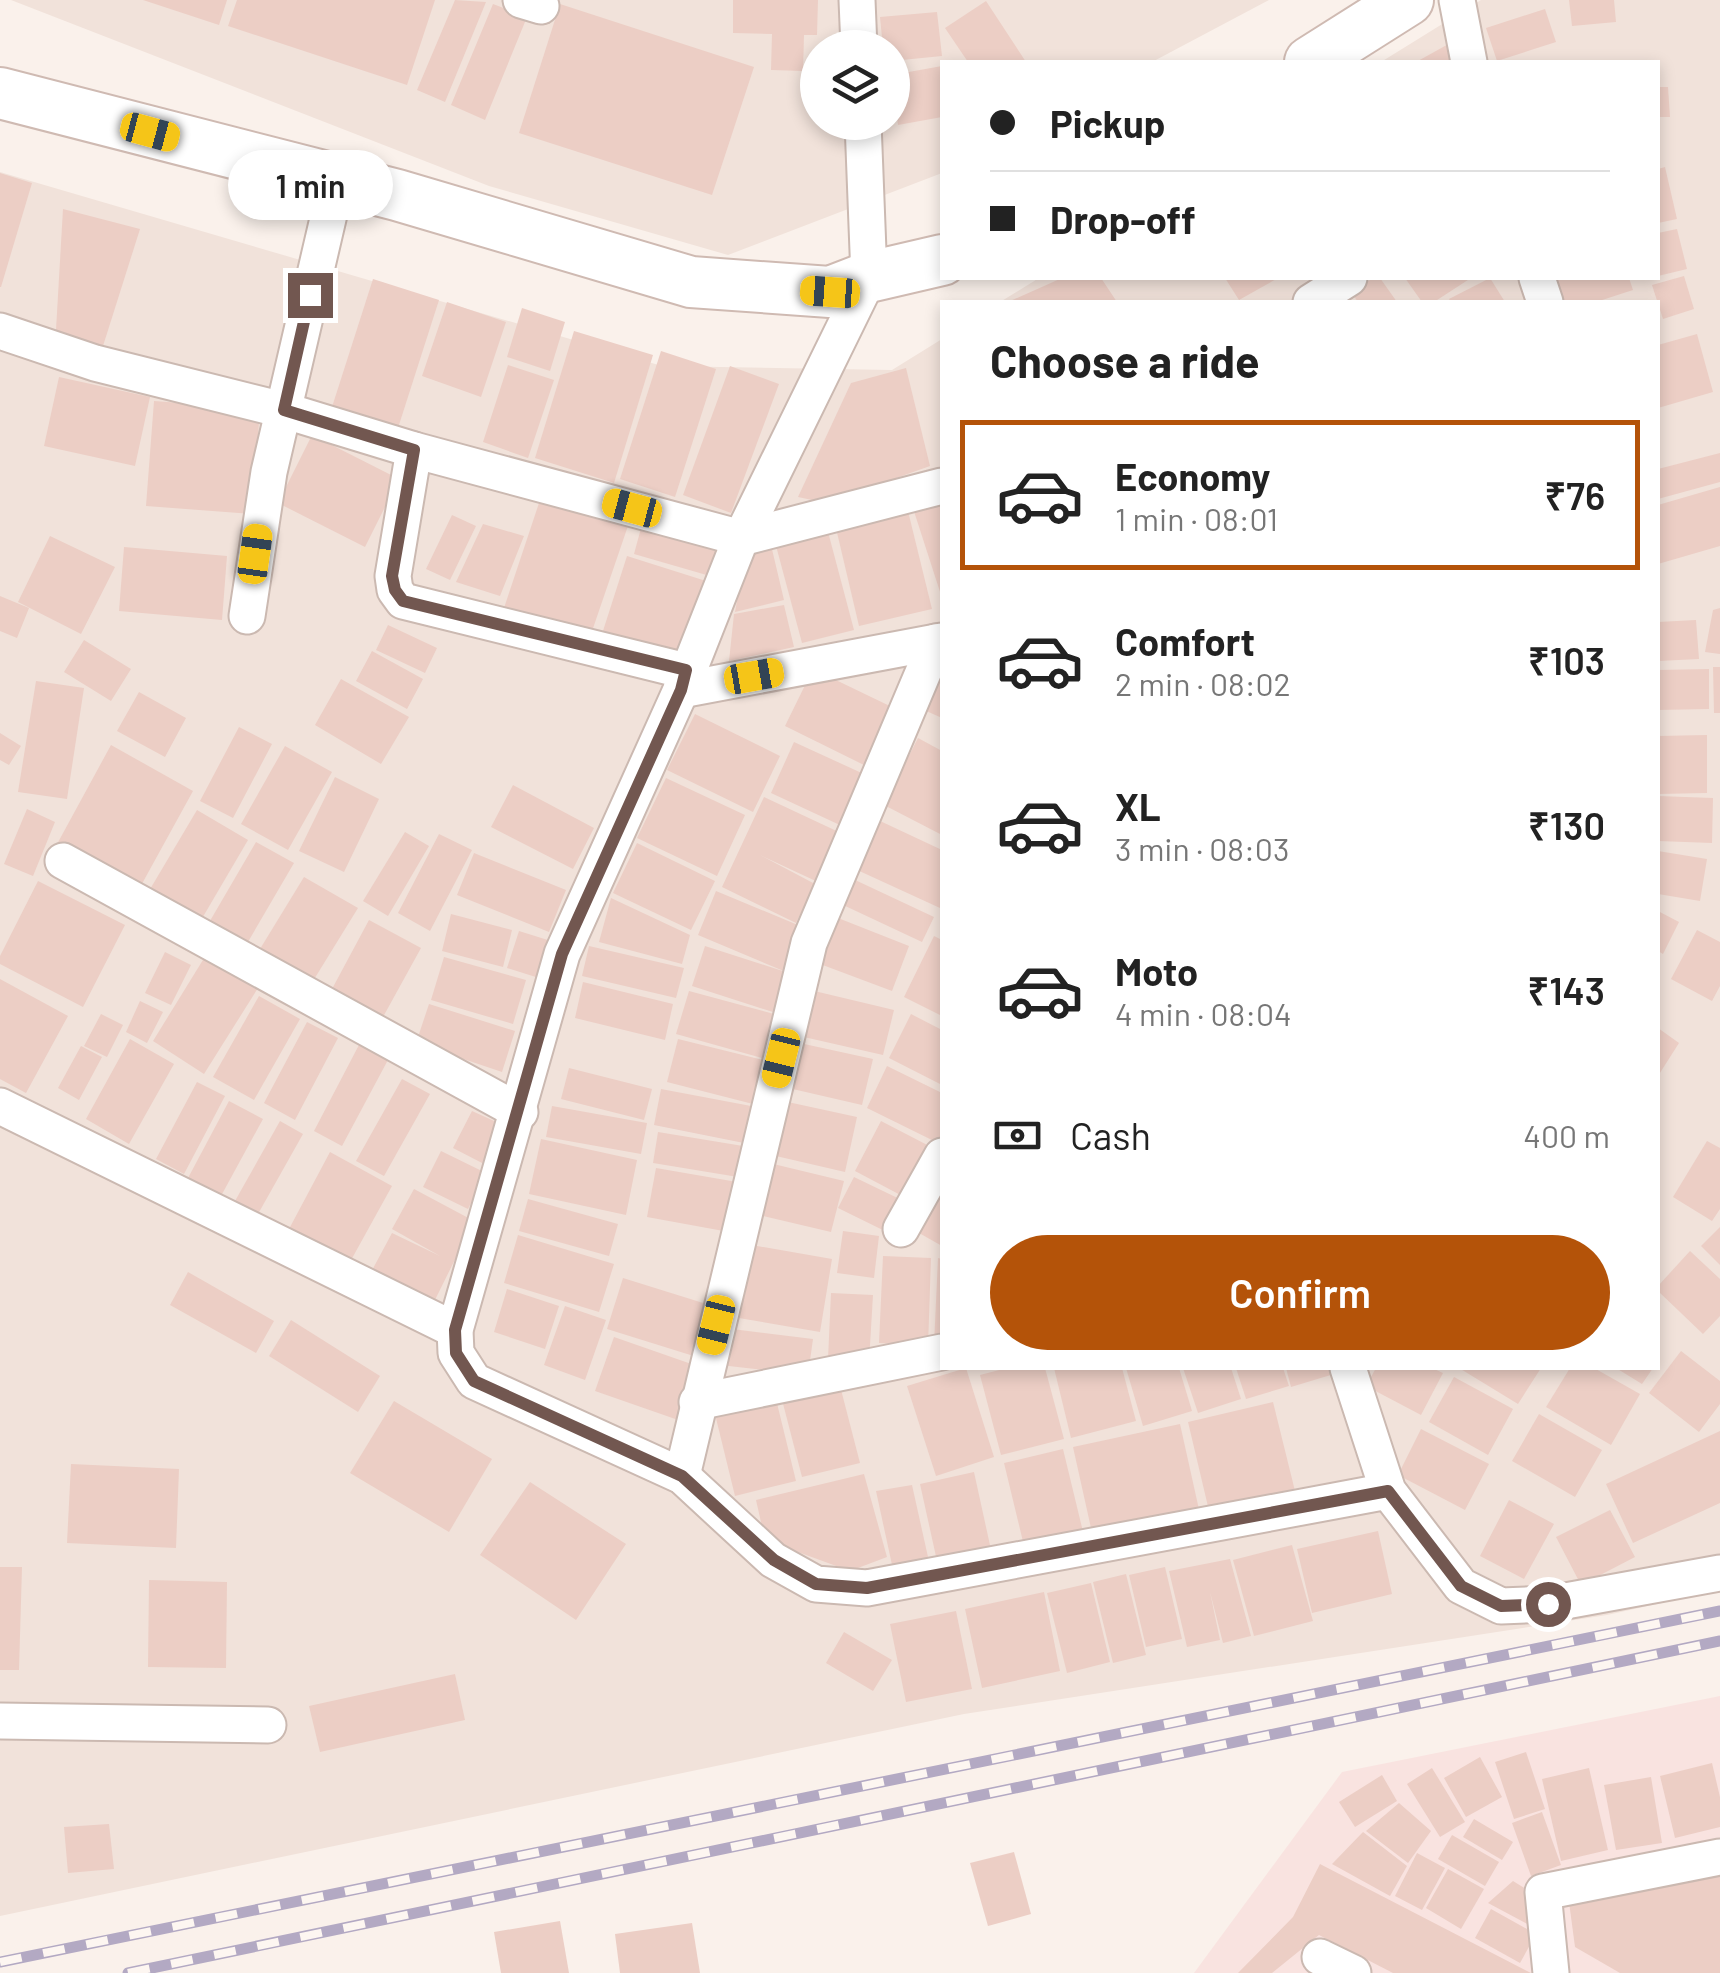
<!DOCTYPE html>
<html lang="en">
<head>
<meta charset="utf-8">
<style>
  body { margin:0; font-family:Barlow,sans-serif; background:#f6f6f6; color:#222; height:100vh; display:flex; flex-direction:column; font-size:38px; white-space:nowrap }
  * { box-sizing:border-box; margin:0 }
  p { font-size:32px; color:#767676 }
  .icon { flex:none; width:55px; height:55px; fill:none; stroke:currentColor; stroke-width:2; stroke-linecap:round; stroke-linejoin:round }
  .map { position:relative; flex:1; overflow:hidden }
  .panel { position:absolute; left:940px; top:300px; width:720px; height:1070px; display:flex; flex-direction:column; background:#fff; border-radius:0px; box-shadow:0 5px 15px #0003 }
  .panel>* { flex:none }
  .guide { position:absolute; left:940px; top:60px; width:720px; height:220px; border-radius:0px; box-shadow:0 5px 15px #0003; display:grid; align-content:center; height:220px; padding:0 50px; background:#fff }
  .controls { position:absolute; left:800px; top:30px; display:grid; gap:20px }
  .controls a { display:grid; place-items:center; width:110px; height:110px; border-radius:50%; background:#fff; box-shadow:0 5px 15px #0003; font-size:50px }
  .end { position:absolute; width:45px; height:45px; margin:-22px; border:12px solid #725750; background:#fff; box-shadow:0 0 0 5px #fff }
  .from { border-radius:50% }
  .bubble { position:absolute; height:70px; border-radius:35px; background:#fff; box-shadow:0 5px 15px #0003; font-size:32px; font-weight:600; line-height:70px; text-align:center }
  .car { position:absolute; width:30px; height:60px; margin:-30px -15px; border-radius:12px; box-shadow:0 0 8px 2px #0007; background:linear-gradient(#f5c518 24%,#345 0 40%,#f5c518 0 76%,#345 0 86%,#f5c518 0) }
  .guide b { display:flex; align-items:center; gap:35px; height:95px; font-size:38px }
  .guide b+b { border-top:2px solid #e0e0e0 }
  .guide i { width:25px; height:25px; background:#222 }
  ul { padding:0; list-style:none }
  li { display:flex; align-items:center; gap:30px; height:150px; margin:0 20px 15px; padding:0 30px; border:5px solid transparent; border-radius:0px }
  li div { flex:1 }
  li b { display:block; font-size:38px }
  li em { font-style:normal; font-weight:600 }
  li.active { border-color:#b45309 }
  li>.icon { width:90px; height:90px; stroke-width:1.5 }
  h2 { padding:0 50px; font-size:45px; line-height:120px }
  .pay { display:flex; align-items:center; gap:25px; height:110px; padding:0 50px; font-size:38px }
  .pay p { margin-inline-start:auto }
  .button { display:flex; gap:20px; margin-top:auto; padding:20px 50px }
  .button a { flex:1; height:115px; border-radius:60px; background:#b45309; color:#fff; font-size:40px; font-weight:600; line-height:115px; text-align:center }
  .map>svg:first-child { display:block }
  .residential { fill:#f1e2da; fill-rule:evenodd }
  .commercial { fill:#f9e3e0 }
  .building { fill:#eccec5 }
  .lines { fill:none; stroke-linecap:round; stroke-linejoin:round }
  .street-casing { stroke:#cbb9b1; stroke-width:39 }
  .secondary-casing { stroke:#cfbab2; stroke-width:54 }
  .street { stroke:#fff; stroke-width:35 }
  .secondary { stroke:#fff; stroke-width:50 }
  .rail-casing { stroke:#b3a9c3; stroke-width:11 }
  .rail { stroke:#fdf6f1; stroke-width:8; stroke-dasharray:22; stroke-linecap:butt }
  .route { stroke:#725750; stroke-width:12 }
</style>
</head>
<body>
<div class="map">
<svg width="1720" height="1973" viewBox="0 0 1720 1973">
  <rect width="100%" height="100%" fill="#faf1eb"/>
  <g class="residential">
    <path d="M11,0h1258l-117,62h-210v111l-214,82 -239,-69zM818,48h74v74h-74z"/>
    <polygon points="1481,0 1720,0 1720,1590 1607,1615 964,1714 0,1916 0,172 662,366 892,370 942,339 942,1368 1658,1368 1658,302 1000,302 1039,278 1658,278 1658,62 1381,62"/>
  </g>
  <polygon class="commercial" points="1720,1696 1720,1973 1194,1973 1342,1772"/>
  <g class="building">
    <polygon points="143,0 227,0 219,25"/>
    <polygon points="237,0 435,0 407,85 228,26"/>
    <polygon points="455,0 486,2 445,102 417,90"/>
    <polygon points="733,0 818,0 817,35 804,35 803,71 771,70 772,34 733,33"/>
    <polygon points="1569,0 1614,0 1616,22 1572,26"/>
    <polygon points="986,1 1026,62 968,62 945,28"/>
    <polygon points="493,4 527,17 485,120 451,105"/>
    <polygon points="560,4 754,67 712,195 519,133"/>
    <polygon points="1545,9 1556,42 1497,61 1486,28"/>
    <polygon points="937,12 942,56 892,61 892,48 883,48 880,17"/>
    <polygon points="1454,41 1460,62 1416,62"/>
    <polygon points="942,66 942,117 898,125 892,75"/>
    <polygon points="1658,87 1668,87 1670,117 1658,117"/>
    <polygon points="1665,167 1677,219 1658,223 1658,169"/>
    <polygon points="0,173 32,183 1,287 0,287"/>
    <polygon points="63,209 140,229 103,346 56,330"/>
    <polygon points="1677,229 1687,269 1658,276 1658,233"/>
    <polygon points="1684,276 1694,309 1663,319 1652,285"/>
    <polygon points="1062,278 1101,278 1117,302 1008,302"/>
    <polygon points="1225,278 1278,278 1239,300"/>
    <polygon points="1373,278 1380,278 1397,302 1358,302 1351,292"/>
    <polygon points="1405,278 1471,278 1434,302 1422,302"/>
    <polygon points="1490,278 1505,302 1451,302 1449,299"/>
    <polygon points="1559,278 1629,278 1633,290 1596,302 1560,302 1553,280"/>
    <polygon points="373,279 439,300 398,428 332,407"/>
    <polygon points="447,302 506,322 481,397 422,376"/>
    <polygon points="522,308 565,322 550,371 507,357"/>
    <polygon points="574,331 653,355 614,483 535,458"/>
    <polygon points="1697,334 1713,392 1658,408 1658,345"/>
    <polygon points="661,351 716,369 675,497 620,479"/>
    <polygon points="508,365 554,380 528,458 483,442"/>
    <polygon points="730,366 779,384 731,513 683,495"/>
    <polygon points="906,368 930,466 826,503 798,497 851,383"/>
    <polygon points="59,377 150,397 135,466 44,446"/>
    <polygon points="154,401 260,409 252,514 146,506"/>
    <polygon points="312,435 399,479 365,547 278,503"/>
    <polygon points="1720,453 1720,482 1658,499 1658,469"/>
    <polygon points="1720,487 1720,546 1658,564 1658,505"/>
    <polygon points="543,491 630,520 589,640 503,611"/>
    <polygon points="942,493 942,598 911,502"/>
    <polygon points="907,507 932,609 859,626 835,524"/>
    <polygon points="452,515 476,526 450,580 426,569"/>
    <polygon points="644,517 721,539 710,576 634,554"/>
    <polygon points="483,524 524,536 500,596 456,582"/>
    <polygon points="827,528 854,630 802,643 775,542"/>
    <polygon points="50,536 115,567 81,634 18,602"/>
    <polygon points="771,545 784,600 735,612 746,552"/>
    <polygon points="124,547 227,556 222,620 119,611"/>
    <polygon points="627,556 706,581 682,659 602,634"/>
    <polygon points="0,596 29,608 17,638 0,631"/>
    <polygon points="784,605 794,647 729,661 734,614"/>
    <polygon points="1720,608 1720,654 1705,652 1713,610"/>
    <polygon points="1696,620 1699,659 1658,661 1658,622"/>
    <polygon points="388,625 437,648 425,673 376,650"/>
    <polygon points="84,640 131,669 111,701 64,672"/>
    <polygon points="372,651 423,679 407,709 356,681"/>
    <polygon points="1713,667 1720,667 1720,713 1714,713"/>
    <polygon points="813,669 896,709 868,767 785,726"/>
    <polygon points="942,669 942,718 924,710"/>
    <polygon points="1709,669 1709,709 1658,710 1658,670"/>
    <polygon points="341,679 409,717 381,764 315,725"/>
    <polygon points="36,681 84,688 67,799 18,792"/>
    <polygon points="139,692 186,718 165,757 117,731"/>
    <polygon points="695,714 780,756 753,812 667,770"/>
    <polygon points="239,727 272,744 233,818 200,801"/>
    <polygon points="0,733 21,746 9,765 0,760"/>
    <polygon points="1707,735 1707,793 1658,794 1658,736"/>
    <polygon points="918,738 942,751 942,835 884,805"/>
    <polygon points="794,742 866,775 842,826 771,793"/>
    <polygon points="111,745 193,791 138,891 56,846"/>
    <polygon points="285,746 332,772 288,850 241,824"/>
    <polygon points="335,777 379,799 344,872 299,851"/>
    <polygon points="666,778 745,815 717,876 637,838"/>
    <polygon points="513,785 594,828 573,869 491,827"/>
    <polygon points="1658,796 1713,798 1712,843 1658,841"/>
    <polygon points="764,797 843,834 820,883 760,855 815,884 796,923 722,887"/>
    <polygon points="27,809 55,822 33,876 4,864"/>
    <polygon points="197,810 248,840 197,927 146,896"/>
    <polygon points="878,820 942,850 940,908 855,869"/>
    <polygon points="405,832 429,846 388,916 363,901"/>
    <polygon points="439,834 472,850 430,931 398,913"/>
    <polygon points="256,842 294,863 245,947 207,926"/>
    <polygon points="637,843 715,881 691,930 613,893"/>
    <polygon points="1658,851 1707,859 1700,901 1658,894"/>
    <polygon points="474,853 566,890 549,932 457,895"/>
    <polygon points="304,877 358,908 313,981 260,949"/>
    <polygon points="853,879 934,917 922,942 841,904"/>
    <polygon points="38,881 125,925 83,1007 0,964 0,956"/>
    <polygon points="716,891 805,928 786,972 698,935"/>
    <polygon points="611,898 690,935 682,964 599,942"/>
    <polygon points="1658,911 1679,922 1663,954 1658,951"/>
    <polygon points="451,914 512,930 503,967 442,951"/>
    <polygon points="838,918 909,946 892,991 820,964"/>
    <polygon points="369,920 421,948 383,1017 332,989"/>
    <polygon points="1697,930 1720,942 1720,986 1712,1001 1671,979"/>
    <polygon points="519,931 551,941 539,978 507,968"/>
    <polygon points="934,936 942,940 942,1016 904,997"/>
    <polygon points="589,946 684,968 676,998 582,976"/>
    <polygon points="705,946 789,973 776,1013 692,986"/>
    <polygon points="165,952 191,965 171,1005 145,993"/>
    <polygon points="206,955 258,988 204,1074 153,1041"/>
    <polygon points="444,957 526,980 513,1024 431,1000"/>
    <polygon points="0,979 68,1016 26,1093 0,1079"/>
    <polygon points="583,982 673,1004 665,1040 575,1018"/>
    <polygon points="806,989 894,1010 883,1055 795,1035"/>
    <polygon points="689,991 774,1014 762,1058 676,1034"/>
    <polygon points="259,996 300,1019 254,1100 213,1077"/>
    <polygon points="140,1001 163,1012 147,1043 126,1032"/>
    <polygon points="429,1004 515,1031 502,1072 416,1043"/>
    <polygon points="101,1014 123,1025 107,1057 84,1046"/>
    <polygon points="911,1014 942,1030 942,1085 889,1058"/>
    <polygon points="307,1022 338,1038 295,1120 264,1103"/>
    <polygon points="1658,1028 1679,1043 1658,1076"/>
    <polygon points="130,1039 174,1064 129,1144 86,1119"/>
    <polygon points="678,1039 763,1060 753,1104 667,1082"/>
    <polygon points="795,1042 873,1059 862,1105 784,1087"/>
    <polygon points="360,1043 389,1058 342,1146 314,1131"/>
    <polygon points="81,1046 102,1057 79,1100 58,1088"/>
    <polygon points="887,1066 942,1093 940,1144 867,1108"/>
    <polygon points="569,1068 652,1089 644,1120 561,1099"/>
    <polygon points="402,1079 430,1094 384,1176 356,1161"/>
    <polygon points="197,1082 225,1096 184,1174 156,1159"/>
    <polygon points="661,1089 751,1106 744,1143 654,1125"/>
    <polygon points="774,1099 857,1117 845,1172 763,1153"/>
    <polygon points="229,1101 263,1119 221,1196 188,1178"/>
    <polygon points="552,1106 647,1123 641,1154 546,1137"/>
    <polygon points="472,1111 503,1125 484,1164 453,1148"/>
    <polygon points="280,1121 303,1134 258,1214 235,1201"/>
    <polygon points="881,1121 935,1149 908,1199 855,1171"/>
    <polygon points="658,1132 743,1146 738,1177 653,1163"/>
    <polygon points="541,1139 637,1160 626,1215 529,1194"/>
    <polygon points="1707,1141 1720,1148 1720,1209 1712,1221 1673,1197"/>
    <polygon points="441,1151 486,1173 468,1209 423,1187"/>
    <polygon points="330,1152 392,1186 350,1262 289,1229"/>
    <polygon points="761,1161 844,1181 831,1232 750,1213"/>
    <polygon points="656,1168 737,1182 729,1232 647,1217"/>
    <polygon points="942,1172 942,1246 912,1229"/>
    <polygon points="854,1177 910,1204 895,1236 838,1208"/>
    <polygon points="414,1189 474,1221 431,1308 369,1276 392,1233 440,1256 392,1229"/>
    <polygon points="528,1199 618,1224 609,1256 519,1231"/>
    <polygon points="1720,1227 1720,1265 1701,1246"/>
    <polygon points="843,1231 879,1236 874,1278 837,1273"/>
    <polygon points="518,1235 614,1264 599,1312 504,1283"/>
    <polygon points="746,1244 832,1259 820,1332 733,1317"/>
    <polygon points="1690,1251 1720,1279 1720,1316 1703,1334 1658,1291 1658,1286"/>
    <polygon points="883,1256 931,1258 928,1346 879,1343"/>
    <polygon points="938,1258 942,1259 942,1344 934,1345"/>
    <polygon points="188,1272 274,1321 256,1353 170,1305"/>
    <polygon points="623,1278 716,1307 700,1358 607,1329"/>
    <polygon points="507,1289 559,1306 545,1349 494,1332"/>
    <polygon points="831,1293 873,1295 869,1362 828,1359"/>
    <polygon points="565,1306 606,1320 585,1380 544,1365"/>
    <polygon points="291,1320 380,1376 358,1412 269,1356"/>
    <polygon points="724,1328 813,1339 808,1375 720,1365"/>
    <polygon points="614,1337 700,1367 681,1421 595,1391"/>
    <polygon points="1681,1351 1720,1381 1720,1404 1699,1432 1649,1393"/>
    <polygon points="966,1368 994,1457 936,1476 907,1386"/>
    <polygon points="1007,1368 1045,1368 1064,1439 1001,1455 980,1375"/>
    <polygon points="1054,1368 1122,1368 1136,1421 1071,1438"/>
    <polygon points="1126,1368 1179,1368 1192,1411 1143,1426"/>
    <polygon points="1183,1368 1231,1368 1241,1399 1198,1413"/>
    <polygon points="1236,1368 1283,1368 1289,1386 1246,1399"/>
    <polygon points="1286,1368 1332,1368 1334,1374 1291,1387"/>
    <polygon points="1376,1368 1432,1368 1443,1373 1421,1415 1366,1386"/>
    <polygon points="1459,1368 1541,1368 1518,1404"/>
    <polygon points="1570,1368 1594,1368 1640,1394 1611,1445 1546,1407"/>
    <polygon points="1616,1368 1653,1368 1642,1384"/>
    <polygon points="1454,1377 1513,1409 1488,1455 1429,1422"/>
    <polygon points="838,1378 860,1463 802,1477 780,1392"/>
    <polygon points="774,1391 796,1481 735,1496 713,1406"/>
    <polygon points="394,1401 492,1459 449,1532 350,1473"/>
    <polygon points="1273,1402 1296,1495 1210,1515 1188,1422"/>
    <polygon points="1539,1414 1602,1450 1575,1497 1512,1461"/>
    <polygon points="1180,1424 1200,1514 1093,1537 1073,1447"/>
    <polygon points="1421,1429 1489,1464 1465,1510 1398,1475"/>
    <polygon points="1720,1431 1720,1503 1633,1543 1606,1484"/>
    <polygon points="1063,1449 1085,1540 1026,1554 1004,1463"/>
    <polygon points="71,1464 179,1469 176,1548 67,1543"/>
    <polygon points="974,1472 993,1559 939,1570 920,1484"/>
    <polygon points="864,1474 887,1557 850,1571 765,1540 756,1500"/>
    <polygon points="530,1482 626,1544 576,1620 480,1555"/>
    <polygon points="912,1485 930,1566 894,1574 876,1491"/>
    <polygon points="1509,1500 1554,1524 1524,1579 1480,1556"/>
    <polygon points="1610,1510 1635,1557 1581,1585 1556,1537"/>
    <polygon points="1378,1531 1392,1594 1312,1613 1297,1549"/>
    <polygon points="1292,1545 1313,1621 1254,1636 1233,1560"/>
    <polygon points="1230,1559 1251,1636 1223,1643 1210,1592 1220,1640 1187,1647 1169,1571"/>
    <polygon points="0,1567 22,1567 19,1670 0,1670"/>
    <polygon points="1165,1567 1182,1639 1146,1647 1129,1575"/>
    <polygon points="1126,1574 1146,1655 1113,1663 1093,1582"/>
    <polygon points="149,1580 227,1582 226,1668 148,1667"/>
    <polygon points="1091,1583 1110,1662 1067,1673 1047,1593"/>
    <polygon points="1044,1592 1060,1671 982,1688 965,1609"/>
    <polygon points="956,1611 972,1689 906,1702 890,1624"/>
    <polygon points="844,1632 892,1660 873,1691 826,1663"/>
    <polygon points="455,1674 465,1720 320,1752 309,1706"/>
    <polygon points="1526,1752 1545,1809 1514,1819 1495,1762"/>
    <polygon points="1480,1757 1502,1797 1466,1817 1444,1778"/>
    <polygon points="1712,1763 1720,1797 1720,1827 1675,1838 1660,1776"/>
    <polygon points="1432,1768 1465,1822 1440,1837 1407,1784"/>
    <polygon points="1589,1768 1608,1850 1561,1861 1542,1779"/>
    <polygon points="1382,1775 1397,1801 1355,1827 1339,1802"/>
    <polygon points="1651,1777 1662,1843 1616,1850 1604,1785"/>
    <polygon points="1399,1803 1431,1831 1408,1863 1366,1831"/>
    <polygon points="1542,1812 1561,1865 1531,1876 1512,1823"/>
    <polygon points="1474,1819 1513,1842 1502,1860 1463,1837"/>
    <polygon points="109,1824 114,1869 68,1873 64,1827"/>
    <polygon points="1363,1832 1407,1866 1390,1896 1332,1864"/>
    <polygon points="1452,1835 1499,1862 1485,1886 1438,1859"/>
    <polygon points="1014,1852 1031,1914 988,1926 970,1863"/>
    <polygon points="1417,1853 1445,1868 1422,1910 1395,1896"/>
    <polygon points="1320,1864 1531,1973 1393,1973 1319,1935 1272,1973 1238,1973 1293,1917"/>
    <polygon points="1448,1869 1484,1889 1461,1929 1426,1908"/>
    <polygon points="1720,1875 1720,1973 1620,1973 1575,1947 1569,1902"/>
    <polygon points="1513,1881 1541,1898 1533,1927 1488,1903"/>
    <polygon points="1491,1909 1536,1934 1520,1963 1475,1938"/>
    <polygon points="560,1921 569,1973 501,1973 494,1932"/>
    <polygon points="692,1923 700,1973 620,1973 615,1934"/>
  </g>
  <g class="lines">
    <defs>
      <g id="street">
        <polyline points="521,0 541,6"/>
        <polyline points="857,0 859,48"/>
        <polyline points="1457,0 1469,62"/>
        <polyline points="863,122 869,277 741,538 681,690 562,954 455,1330 456,1353 474,1381 682,1476 773,1560 816,1584 867,1588 1388,1491"/>
        <polyline points="1537,278 1545,302"/>
        <polyline points="1311,302 1349,278"/>
        <polyline points="0,331 95,363 283,410 414,450 741,538 942,486"/>
        <polyline points="414,450 393,576 395,590 403,601 686,671"/>
        <polyline points="247,616 269,472 337,180"/>
        <polyline points="681,690 942,641"/>
        <polyline points="63,861 520,1112"/>
        <polyline points="0,1106 455,1330"/>
        <polyline points="901,1229 942,1156"/>
        <polyline points="1348,1368 1388,1491 1461,1586 1501,1606 1549,1604 1720,1573"/>
        <polyline points="697,1402 942,1352"/>
        <polyline points="682,1476 809,943 936,642"/>
        <polyline points="0,1721 268,1725"/>
        <polyline points="1320,1957 1353,1973"/>
        <polyline points="1551,1973 1543,1892 1720,1857"/>
      </g>
      <g id="secondary">
        <polyline points="1310,62 1408,0"/>
        <polyline points="0,93 397,195 691,282 830,292 869,277 942,260"/>
      </g>
    </defs>
    <use href="#street" class="street-casing"/>
    <use href="#secondary" class="secondary-casing"/>
    <use href="#street" class="street"/>
    <use href="#secondary" class="secondary"/>
    <defs>
      <g id="rail">
        <polyline points="0,1962 1720,1611"/>
        <polyline points="128,1973 1720,1641"/>
      </g>
    </defs>
    <use href="#rail" class="rail-casing"/>
    <use href="#rail" class="rail"/>
  </g>
  <g class="lines">
    <polyline class="route" points="310,295 284,410 414,450 392,576 395,590 403,601 686,670 681,690 562,954 455,1330 456,1353 474,1381 682,1476 774,1560 816,1584 867,1588 1388,1491 1461,1586 1501,1606 1548,1604"/>
  </g>
</svg>
<div class="controls">
<a><svg class="icon" aria-label="layers" viewBox="0 0 24 24"><path d="M12 4l9 5-9 5-9-5zM3 14l9 5 9-5"/></svg></a>
</div>
<i class="end from" style="left:1548px;top:1604px"></i>
<i class="end" style="left:310px;top:295px"></i>
<div class="bubble" style="left:228px;top:150px;width:165px">1 min</div>
<i class="car" style="left:150px;top:132px;rotate:105deg"></i>
<i class="car" style="left:830px;top:292px;rotate:274deg"></i>
<i class="car" style="left:632px;top:508px;rotate:285deg"></i>
<i class="car" style="left:255px;top:554px;rotate:8deg"></i>
<i class="car" style="left:754px;top:676px;rotate:80deg"></i>
<i class="car" style="left:781px;top:1058px;rotate:194deg"></i>
<i class="car" style="left:716px;top:1325px;rotate:194deg"></i>
<div class="guide">
<b><i class="from"></i>Pickup</b>
<b><i></i>Drop-off</b>
</div>
<section class="panel">
<h2>Choose a ride</h2>
<ul>
<li class="active"><svg class="icon" aria-label="car" viewBox="0 0 24 24"><path d="M5 17H2v-5l4-1 3-4h7l3 4 3 1v5h-3M9 17h6M6 11h13"/><circle cx="7" cy="17" r="2"/><circle cx="17" cy="17" r="2"/></svg><div><b>Economy</b><p>1 min · 08:01</p></div><em>₹76</em></li>
<li><svg class="icon" aria-label="car" viewBox="0 0 24 24"><path d="M5 17H2v-5l4-1 3-4h7l3 4 3 1v5h-3M9 17h6M6 11h13"/><circle cx="7" cy="17" r="2"/><circle cx="17" cy="17" r="2"/></svg><div><b>Comfort</b><p>2 min · 08:02</p></div><em>₹103</em></li>
<li><svg class="icon" aria-label="car" viewBox="0 0 24 24"><path d="M5 17H2v-5l4-1 3-4h7l3 4 3 1v5h-3M9 17h6M6 11h13"/><circle cx="7" cy="17" r="2"/><circle cx="17" cy="17" r="2"/></svg><div><b>XL</b><p>3 min · 08:03</p></div><em>₹130</em></li>
<li><svg class="icon" aria-label="car" viewBox="0 0 24 24"><path d="M5 17H2v-5l4-1 3-4h7l3 4 3 1v5h-3M9 17h6M6 11h13"/><circle cx="7" cy="17" r="2"/><circle cx="17" cy="17" r="2"/></svg><div><b>Moto</b><p>4 min · 08:04</p></div><em>₹143</em></li>
</ul>
<div class="pay"><svg class="icon" aria-label="cash" viewBox="0 0 24 24"><path d="M3 7h18v10H3z"/><circle cx="12" cy="12" r="2"/></svg>Cash<p>400 m</p></div>
<div class="button"><a>Confirm</a></div>
</section>
</div>
</body>
</html>
